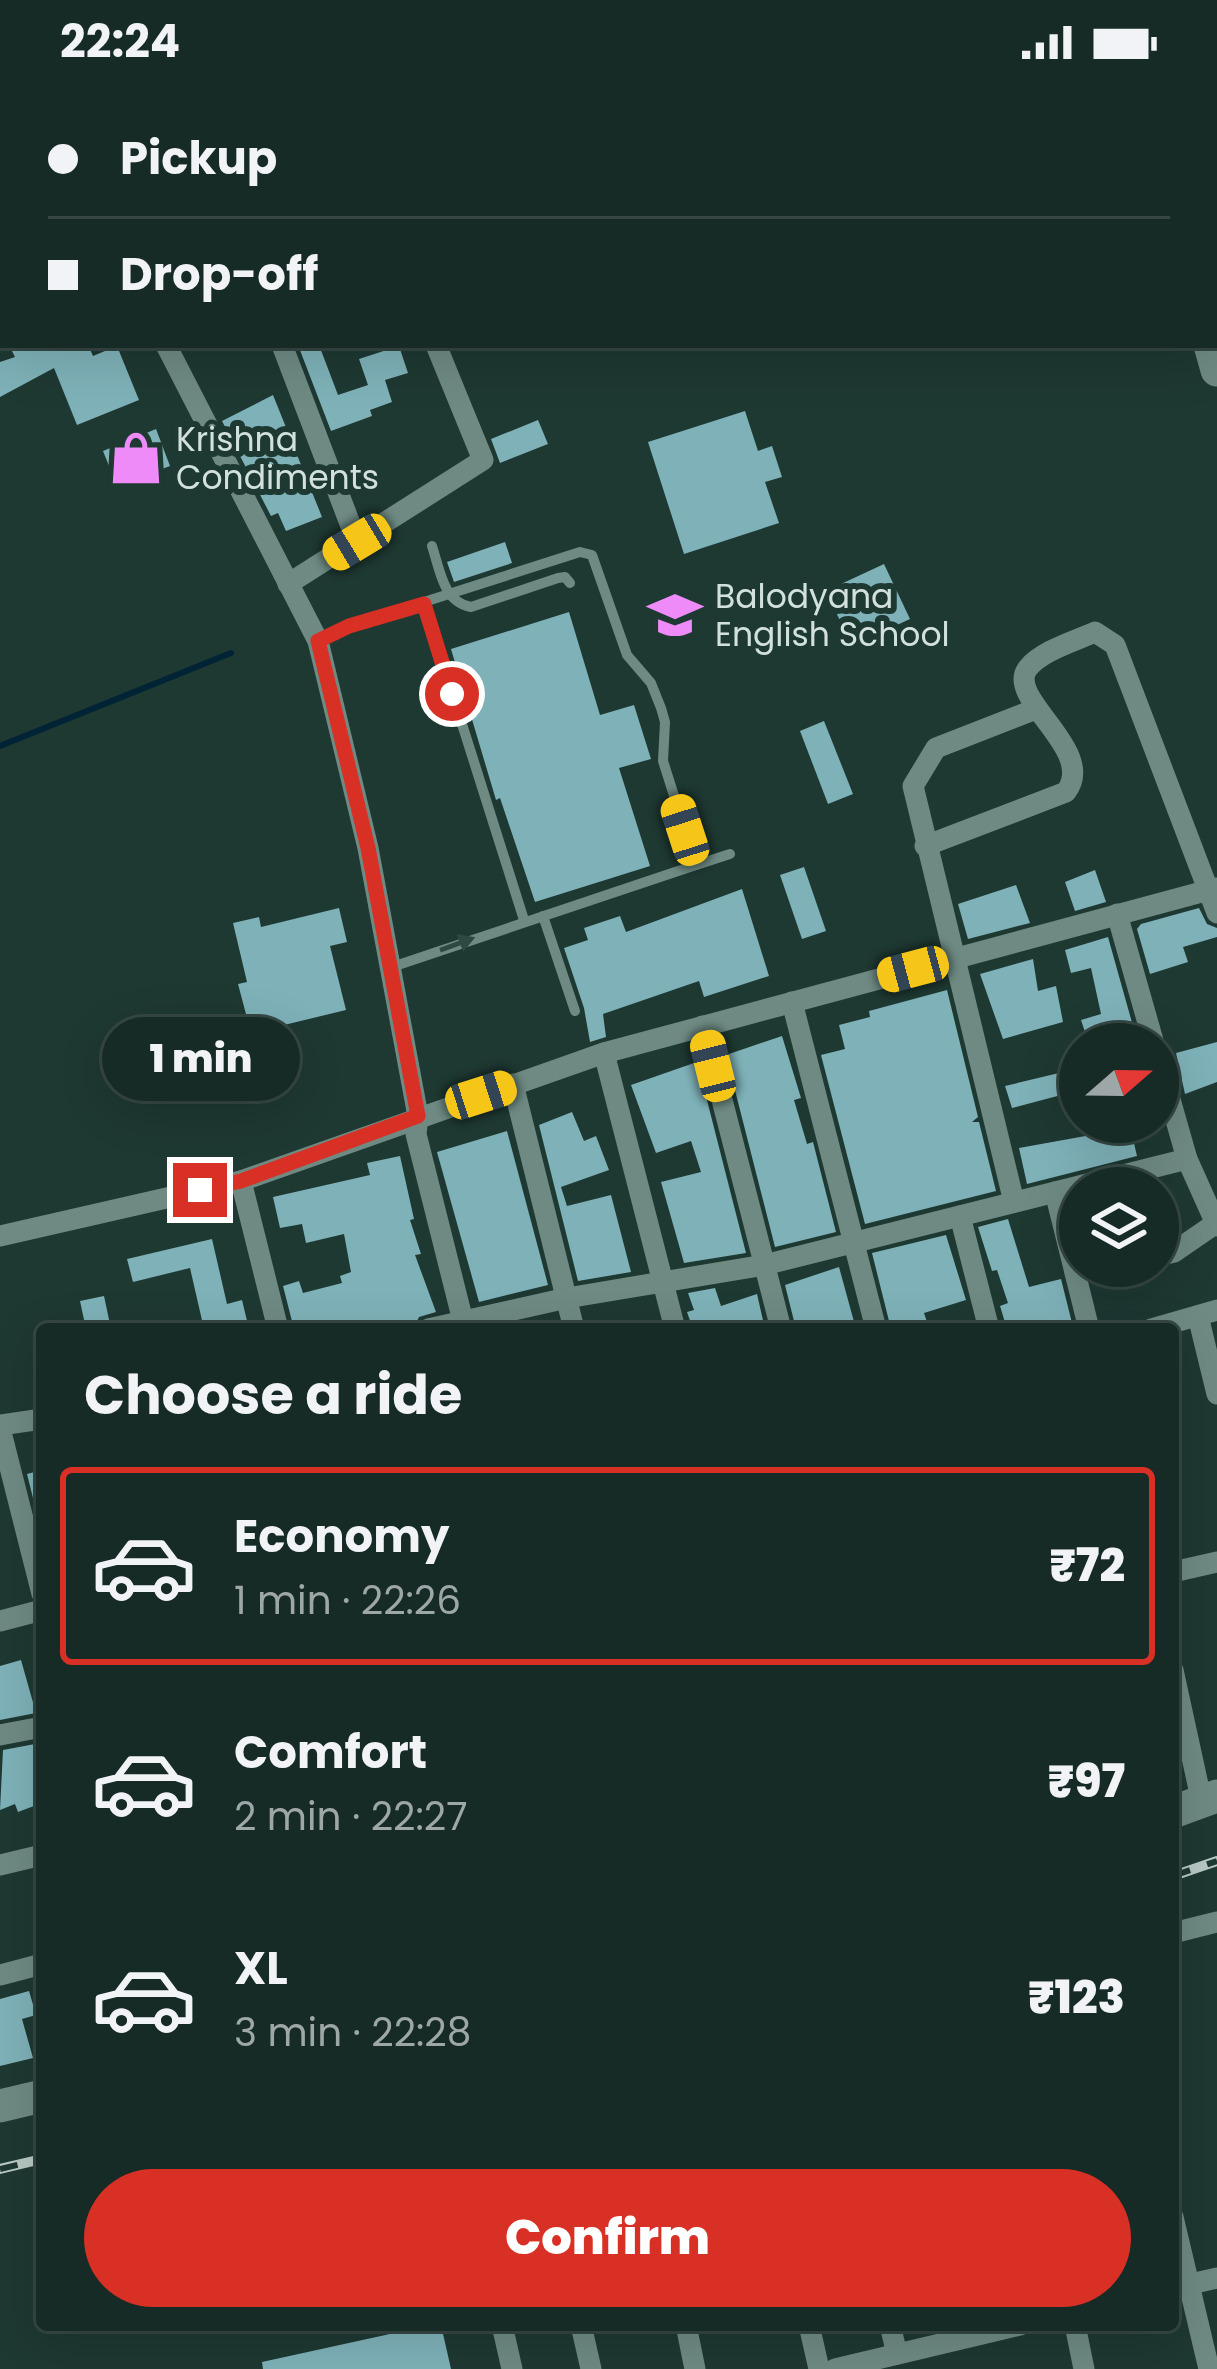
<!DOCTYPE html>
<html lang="en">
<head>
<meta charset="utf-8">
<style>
  body { margin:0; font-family:Poppins,sans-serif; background:#1f322e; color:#f1f3f6; height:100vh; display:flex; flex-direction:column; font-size:45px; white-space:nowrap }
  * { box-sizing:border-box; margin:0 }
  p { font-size:39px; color:#9ea7a7 }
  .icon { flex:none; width:66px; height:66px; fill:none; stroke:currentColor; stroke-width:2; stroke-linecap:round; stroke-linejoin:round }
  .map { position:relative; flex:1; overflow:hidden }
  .drawer { position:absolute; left:36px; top:1239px; width:1143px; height:1008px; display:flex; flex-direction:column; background:#162a26; border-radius:12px; box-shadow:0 12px 48px #0002,0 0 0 3px #354643 }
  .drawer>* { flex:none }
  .guide { position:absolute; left:0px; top:0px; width:1218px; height:264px; box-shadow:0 12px 48px #0002,0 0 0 3px #354643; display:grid; align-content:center; height:264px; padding:0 48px; background:#162a26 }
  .needle { width:78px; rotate:70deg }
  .tools { position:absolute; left:1059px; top:939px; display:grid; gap:24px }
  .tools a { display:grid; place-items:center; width:120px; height:120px; border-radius:50%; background:#162a26; box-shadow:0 12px 48px #0002,0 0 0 3px #354643; font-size:60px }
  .end { position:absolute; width:54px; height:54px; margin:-27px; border:15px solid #d93025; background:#fff; box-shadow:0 0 0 6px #fff }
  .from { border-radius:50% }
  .bubble { position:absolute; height:84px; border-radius:42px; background:#162a26; box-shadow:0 12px 48px #0002,0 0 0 3px #354643; font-size:39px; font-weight:800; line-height:84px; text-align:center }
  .car { position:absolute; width:36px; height:72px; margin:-36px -18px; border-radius:15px; box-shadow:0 0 9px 3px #0007; background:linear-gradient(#f5c518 24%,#345 0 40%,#f5c518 0 76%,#345 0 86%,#f5c518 0) }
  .guide b { display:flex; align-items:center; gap:42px; height:114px; font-size:45px }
  .guide b+b { border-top:3px solid #354643 }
  .guide i { width:30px; height:30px; background:#f1f3f6 }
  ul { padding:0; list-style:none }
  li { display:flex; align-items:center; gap:36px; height:198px; margin:0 24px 18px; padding:0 24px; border:6px solid transparent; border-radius:12px }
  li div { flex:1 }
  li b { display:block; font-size:45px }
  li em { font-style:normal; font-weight:800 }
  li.active { border-color:#d93025 }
  li>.icon { width:108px; height:108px; stroke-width:1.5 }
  h2 { padding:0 48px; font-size:54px; line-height:144px }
  .button { display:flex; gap:24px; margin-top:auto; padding:24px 48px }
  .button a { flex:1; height:138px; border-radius:72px; background:#d93025; color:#fff; font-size:48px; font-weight:800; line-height:138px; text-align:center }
  .status { display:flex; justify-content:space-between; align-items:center; height:84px; padding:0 60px; background:#162a26; direction:ltr }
  .status svg { height:33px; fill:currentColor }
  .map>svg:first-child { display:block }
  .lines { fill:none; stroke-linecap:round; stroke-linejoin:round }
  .stream { stroke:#002336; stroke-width:6 }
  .building { fill:#7eb1b8 }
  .lane { stroke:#6e8a83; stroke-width:10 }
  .street { stroke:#6e8a83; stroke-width:21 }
  .secondary { stroke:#6e8a83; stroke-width:33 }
  .rail-casing { stroke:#b7c8c3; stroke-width:10 }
  .rail { stroke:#1e3832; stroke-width:6; stroke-dasharray:18; stroke-linecap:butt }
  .oneway { fill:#2e4842 }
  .route { stroke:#d93025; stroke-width:15 }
  .labels { text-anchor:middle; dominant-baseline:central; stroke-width:12; stroke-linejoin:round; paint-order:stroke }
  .poi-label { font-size:33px; fill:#d2e1dd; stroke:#1e3832; text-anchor:start }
</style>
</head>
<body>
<div class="status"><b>22:24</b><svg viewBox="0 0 49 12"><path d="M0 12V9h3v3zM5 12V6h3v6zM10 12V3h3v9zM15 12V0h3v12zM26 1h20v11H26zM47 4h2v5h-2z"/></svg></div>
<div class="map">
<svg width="1217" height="2285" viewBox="0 0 1217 2285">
  <rect width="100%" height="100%" fill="#1e3832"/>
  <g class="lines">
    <polyline class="stream" points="0,662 231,569"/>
  </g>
  <g class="building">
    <polygon points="21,261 88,261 93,272 117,262 139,316 77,341 54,284 0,313 0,278 15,273 11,265"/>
    <polygon points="298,261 319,261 338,311 368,301 359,275 399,262 408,289 385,296 392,318 370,326 372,332 331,347"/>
    <polygon points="273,311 322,433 286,447 278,429 271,432 222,337"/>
    <polygon points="745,327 758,367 772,362 782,393 765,398 779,439 684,470 648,358"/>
    <polygon points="538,336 548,360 500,379 491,355"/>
    <polygon points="156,345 170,382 117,402 103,367"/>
    <polygon points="505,458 512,479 454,498 447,478"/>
    <polygon points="884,480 910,535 852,562 826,507"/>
    <polygon points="569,528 600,631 634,621 651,675 619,684 650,782 535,818 500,714 496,716 451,565"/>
    <polygon points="824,637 853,710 828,720 800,647"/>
    <polygon points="804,783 826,847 802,855 780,791"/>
    <polygon points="1095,786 1106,818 1075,827 1065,798"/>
    <polygon points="1016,801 1030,839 968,855 958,820"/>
    <polygon points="742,805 769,892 704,913 699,897 603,930 606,953 590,958 584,924 564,864 588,856 584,844 620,832 626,848"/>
    <polygon points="339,824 347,858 330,862 346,926 251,949 238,900 247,898 233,839 259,833 261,843"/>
    <polygon points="1199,824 1207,840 1217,844 1217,853 1183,863 1188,878 1150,890 1137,845 1141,840"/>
    <polygon points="1108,853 1138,960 1089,960 1081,936 1101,930 1091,884 1071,889 1065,866"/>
    <polygon points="1033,875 1038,907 1056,902 1063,938 1003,955 980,890"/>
    <polygon points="947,906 978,1033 972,1038 979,1038 996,1107 865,1140 821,971 845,965 839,941 870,933 869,927"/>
    <polygon points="782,952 801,1014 794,1016 807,1060 813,1058 836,1148 775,1163 726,971"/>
    <polygon points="1217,958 1217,998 1185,1010 1176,969"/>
    <polygon points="694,979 698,981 746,1169 684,1179 661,1098 701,1088 691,1057 656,1069 631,1001"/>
    <polygon points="1080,984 1080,1006 1012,1024 1005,1002"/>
    <polygon points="572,1028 584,1057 596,1052 609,1086 561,1103 567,1122 611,1111 631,1188 578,1197 539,1041"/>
    <polygon points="1088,1038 1129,1038 1137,1072 1027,1100 1019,1064 1091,1051"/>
    <polygon points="507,1047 548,1201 479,1218 437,1068"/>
    <polygon points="400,1072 414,1135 410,1136 421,1170 415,1171 436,1228 419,1233 413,1245 294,1245 283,1202 299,1197 303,1209 342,1199 340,1192 351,1188 344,1150 306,1159 302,1140 280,1144 273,1113 370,1091 367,1079"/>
    <polygon points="1008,1135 1029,1203 1061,1195 1072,1239 1054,1245 1007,1245 1000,1222 1008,1219 997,1186 992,1187 978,1143"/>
    <polygon points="946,1151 966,1216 924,1229 928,1241 891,1245 872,1169"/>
    <polygon points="212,1155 227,1220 242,1216 249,1245 204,1245 190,1184 133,1198 127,1175"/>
    <polygon points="839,1183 856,1245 796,1245 785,1201"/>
    <polygon points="715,1204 721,1222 757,1210 765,1245 693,1245 687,1228 694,1226 688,1209"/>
    <polygon points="104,1212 111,1245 86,1245 80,1217"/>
    <polygon points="42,1386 42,1438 39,1438 27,1390"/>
    <polygon points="21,1576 36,1629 0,1636 0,1582"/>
    <polygon points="35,1660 42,1679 42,1719 18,1728 15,1720 0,1726 3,1666"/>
    <polygon points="29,1907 36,1931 22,1935 33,1974 0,1982 0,1915"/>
    <polygon points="431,2241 441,2241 451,2285 263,2285 262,2278"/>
  </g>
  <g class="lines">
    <g class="lane">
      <polyline points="665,0 666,3"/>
      <polyline points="1215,201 1217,201"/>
      <path d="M432,462c8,24 11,56 39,61l87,-29 7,-1 5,6"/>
      <polyline points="424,520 524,836"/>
      <polyline points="320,556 349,542 580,468 592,471 627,571 651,599 661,624 665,638 663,677 696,781 730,770"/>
      <polyline points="543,832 575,927"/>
      <polyline points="392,883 696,781"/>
    </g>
    <g class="street">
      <polyline points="33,0 34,3"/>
      <polyline points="183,0 184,3"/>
      <polyline points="330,0 331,3"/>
      <polyline points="1167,3 1178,0"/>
      <polyline points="1215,55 1217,55"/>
      <polyline points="166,261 318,557 368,764 418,1032 416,1050 465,1245"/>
      <polyline points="282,261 357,458"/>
      <polyline points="288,500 483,376 436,261"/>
      <path d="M925,762l141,-54c32,-42 -62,-94 -38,-124 13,-17 47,-27 67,-36l20,13 102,268"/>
      <polyline points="1117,830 1154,960"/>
      <polyline points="792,918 876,1245"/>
      <polyline points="703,942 781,1245"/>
      <polyline points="604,969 675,1245"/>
      <polyline points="1158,973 1187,1075 1217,1142"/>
      <polyline points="513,1000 574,1245"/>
      <polyline points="241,1097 278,1245"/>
      <polyline points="1055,1108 1089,1245"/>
      <polyline points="1014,1118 913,702 936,664 1036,625"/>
      <polyline points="960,1132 989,1245"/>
      <polyline points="0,1152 241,1097 604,969 1217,804"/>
      <polyline points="1158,1172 1174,1168 1215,1140"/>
      <polyline points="1075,1188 1107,1182"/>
      <polyline points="1198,1232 1217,1310"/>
      <polyline points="428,1245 567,1214 764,1181 1187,1075"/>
      <polyline points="1151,1245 1217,1226"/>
      <polyline points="0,1341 42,1335"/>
      <polyline points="0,1344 42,1510"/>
      <polyline points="1173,1488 1217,1478"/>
      <polyline points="0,1537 42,1526"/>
      <polyline points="1173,1586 1202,1719"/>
      <polyline points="0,1651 42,1643"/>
      <polyline points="0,1781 42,1771"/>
      <polyline points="1173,1849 1217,1838"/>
      <polyline points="0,1891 42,1880"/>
      <polyline points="1173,2133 1209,2285"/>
      <polyline points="1173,2204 1217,2194"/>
      <polyline points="502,2241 512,2285"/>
      <polyline points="581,2241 591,2285"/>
      <polyline points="686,2241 695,2285"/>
      <polyline points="809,2241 819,2285"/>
      <polyline points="890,2241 897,2270"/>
      <polyline points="1075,2241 1084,2285"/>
      <polyline points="835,2285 1020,2241"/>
    </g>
    <g class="secondary">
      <polyline points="1132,0 1133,3"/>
      <polyline points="1210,261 1217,286"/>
      <polyline points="1173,1728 1217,1712"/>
      <polyline points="0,2022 42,2012"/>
    </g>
    <defs>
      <g id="rail">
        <polyline points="1173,1792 1217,1777"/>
        <polyline points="0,2085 42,2075"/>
      </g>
    </defs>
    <use href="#rail" class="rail-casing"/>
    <use href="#rail" class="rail"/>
  </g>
  <defs><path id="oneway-solid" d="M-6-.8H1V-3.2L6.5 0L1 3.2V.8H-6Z" transform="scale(3)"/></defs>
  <use class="oneway" href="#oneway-solid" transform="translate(457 860) rotate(-20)"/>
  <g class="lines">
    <polyline class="route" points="200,1106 241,1097 418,1032 368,764 318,557 349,542 424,520 452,610"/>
  </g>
  <defs>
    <symbol id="shop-bare" viewBox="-9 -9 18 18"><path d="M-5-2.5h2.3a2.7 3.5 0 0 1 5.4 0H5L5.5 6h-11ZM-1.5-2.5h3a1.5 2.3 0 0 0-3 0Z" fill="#ee8bf8" stroke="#1e3832" stroke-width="2.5" paint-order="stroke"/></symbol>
    <symbol id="school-bare" viewBox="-9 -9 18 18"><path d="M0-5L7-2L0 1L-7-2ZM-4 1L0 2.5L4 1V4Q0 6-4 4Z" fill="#ee8bf8" stroke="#1e3832" stroke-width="2.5" paint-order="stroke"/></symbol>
  </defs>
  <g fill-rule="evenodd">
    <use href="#shop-bare" x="98" y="336" width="76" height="76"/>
    <use href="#school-bare" x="637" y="493" width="76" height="76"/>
  </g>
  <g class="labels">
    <g class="poi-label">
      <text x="176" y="355">Krishna<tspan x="176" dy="38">Condiments</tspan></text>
      <text x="715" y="512">Balodyana<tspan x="715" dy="38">English School</tspan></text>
    </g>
  </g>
</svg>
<div class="tools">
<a><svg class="needle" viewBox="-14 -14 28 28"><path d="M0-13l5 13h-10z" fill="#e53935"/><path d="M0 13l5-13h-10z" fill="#9ea7a7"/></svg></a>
<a><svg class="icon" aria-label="layers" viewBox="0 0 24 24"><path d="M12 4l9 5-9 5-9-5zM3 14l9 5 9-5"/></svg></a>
</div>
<i class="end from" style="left:452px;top:610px"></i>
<i class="end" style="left:200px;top:1106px"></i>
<div class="bubble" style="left:102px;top:933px;width:198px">1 min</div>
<i class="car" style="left:357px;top:458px;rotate:239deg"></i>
<i class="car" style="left:685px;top:746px;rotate:342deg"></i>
<i class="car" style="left:913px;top:885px;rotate:255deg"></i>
<i class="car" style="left:713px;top:982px;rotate:346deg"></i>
<i class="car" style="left:481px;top:1011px;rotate:72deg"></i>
<div class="guide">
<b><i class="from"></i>Pickup</b>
<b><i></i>Drop-off</b>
</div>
<section class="drawer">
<h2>Choose a ride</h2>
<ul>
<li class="active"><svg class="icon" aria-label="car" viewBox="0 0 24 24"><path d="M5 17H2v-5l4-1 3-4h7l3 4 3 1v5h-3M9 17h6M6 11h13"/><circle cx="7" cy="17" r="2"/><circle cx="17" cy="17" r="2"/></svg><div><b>Economy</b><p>1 min · 22:26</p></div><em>₹72</em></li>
<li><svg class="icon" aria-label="car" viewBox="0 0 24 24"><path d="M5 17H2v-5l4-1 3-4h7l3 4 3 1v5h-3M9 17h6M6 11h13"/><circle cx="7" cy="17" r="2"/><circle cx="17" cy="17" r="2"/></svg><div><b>Comfort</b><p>2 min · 22:27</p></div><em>₹97</em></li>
<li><svg class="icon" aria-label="car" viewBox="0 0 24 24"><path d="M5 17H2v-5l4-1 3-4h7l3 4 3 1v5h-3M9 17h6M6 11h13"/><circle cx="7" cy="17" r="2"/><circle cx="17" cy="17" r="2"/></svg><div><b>XL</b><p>3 min · 22:28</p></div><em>₹123</em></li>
</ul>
<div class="button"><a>Confirm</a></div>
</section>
</div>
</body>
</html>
